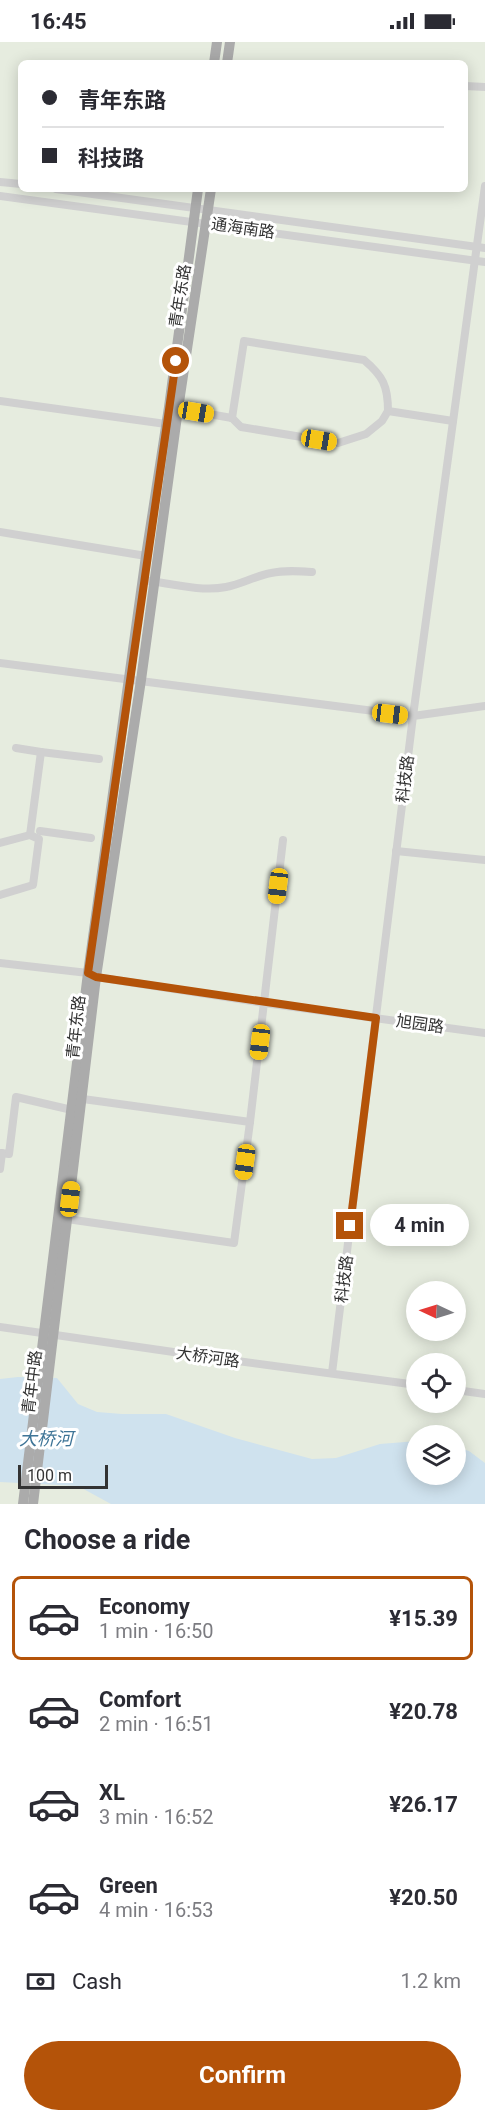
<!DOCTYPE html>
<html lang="en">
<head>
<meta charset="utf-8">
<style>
  body { margin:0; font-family:Roboto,"Noto Sans SC",sans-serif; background:#f7f7f7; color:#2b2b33; height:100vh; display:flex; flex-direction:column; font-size:22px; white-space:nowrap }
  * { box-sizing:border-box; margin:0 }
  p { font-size:20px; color:#7c7c81 }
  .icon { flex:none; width:33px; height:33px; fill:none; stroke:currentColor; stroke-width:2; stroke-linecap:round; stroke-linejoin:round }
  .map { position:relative; height:1462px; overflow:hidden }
  .panel { display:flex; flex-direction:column; background:#fff; flex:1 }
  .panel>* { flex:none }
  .guide { position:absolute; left:18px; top:18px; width:450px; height:132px; border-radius:9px; box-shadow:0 3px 15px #0003; display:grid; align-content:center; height:132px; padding:0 24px; background:#fff }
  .needle { width:39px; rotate:274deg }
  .tools { position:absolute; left:406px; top:1239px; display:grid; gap:12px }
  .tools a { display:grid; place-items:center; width:60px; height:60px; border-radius:50%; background:#fff; box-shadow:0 3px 15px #0003; font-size:30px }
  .scale { position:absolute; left:18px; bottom:15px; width:90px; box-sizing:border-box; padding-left:6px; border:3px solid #333; border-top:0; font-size:16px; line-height:21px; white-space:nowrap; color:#333; -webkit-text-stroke:4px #fff; paint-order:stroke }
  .end { position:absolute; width:27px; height:27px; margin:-14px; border:8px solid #b45309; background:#fff; box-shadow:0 0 0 3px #fff }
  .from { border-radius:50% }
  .bubble { position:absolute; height:42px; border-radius:21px; background:#fff; box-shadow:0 3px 15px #0003; font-size:20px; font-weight:700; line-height:42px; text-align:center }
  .car { position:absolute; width:18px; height:36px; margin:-18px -9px; border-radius:8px; box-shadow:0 0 4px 2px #0007; background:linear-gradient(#f5c518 24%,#345 0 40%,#f5c518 0 76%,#345 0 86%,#f5c518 0) }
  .guide b { display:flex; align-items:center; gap:21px; height:57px; font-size:22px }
  .guide b+b { border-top:2px solid #e1e1e2 }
  .guide i { width:15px; height:15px; background:#2b2b33 }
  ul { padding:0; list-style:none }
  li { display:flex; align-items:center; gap:18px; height:84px; margin:0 12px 9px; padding:0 12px; border:3px solid transparent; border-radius:9px }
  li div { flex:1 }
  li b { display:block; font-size:22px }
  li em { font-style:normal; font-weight:700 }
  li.active { border-color:#b45309 }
  li>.icon { width:54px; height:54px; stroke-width:1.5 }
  h2 { padding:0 24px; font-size:27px; line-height:72px }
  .pay { display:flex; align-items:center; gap:15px; height:66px; padding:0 24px; font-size:22px }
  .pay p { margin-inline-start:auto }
  .action { display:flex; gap:12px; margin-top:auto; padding:12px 24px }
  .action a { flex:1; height:69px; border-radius:36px; background:#b45309; color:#fff; font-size:24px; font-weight:700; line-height:69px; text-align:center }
  .status { display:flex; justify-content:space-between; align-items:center; height:42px; padding:0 30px; background:#fff; direction:ltr }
  .status svg { height:16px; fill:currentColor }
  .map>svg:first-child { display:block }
  .green { fill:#e6ecdf; fill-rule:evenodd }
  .water { fill:#cfe2ee }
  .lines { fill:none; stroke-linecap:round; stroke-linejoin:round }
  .minor { stroke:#d0d0d0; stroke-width:8 }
  .major { stroke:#ababab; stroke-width:10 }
  .route { stroke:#b45309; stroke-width:8 }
  .labels { text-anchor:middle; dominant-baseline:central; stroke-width:6; stroke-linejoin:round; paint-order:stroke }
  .street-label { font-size:16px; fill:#333; stroke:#fff }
  .water-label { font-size:18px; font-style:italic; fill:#3f7597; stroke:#fff }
</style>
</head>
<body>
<div class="status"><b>16:45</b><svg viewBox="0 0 49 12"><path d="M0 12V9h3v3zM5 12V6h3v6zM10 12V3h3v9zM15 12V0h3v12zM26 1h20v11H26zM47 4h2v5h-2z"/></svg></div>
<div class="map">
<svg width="485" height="1462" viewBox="0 0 485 1462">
  <rect width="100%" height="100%" fill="#fff"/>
  <path class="green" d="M0,0h485v1462h-485zM21,21h444v126h-444zM417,1250h39v38h-39zM417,1322h39v38h-39zM417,1394h39v38h-39z"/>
  <polygon class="water" points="18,1335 57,1336 78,1362 97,1370 122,1372 166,1372 235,1396 312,1417 336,1416 380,1402 417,1399 417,1432 456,1432 456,1405 469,1409 485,1421 485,1462 111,1462 78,1444 0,1440 0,1337"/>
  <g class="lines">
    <g class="minor">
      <polyline points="465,44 485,45"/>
      <polyline points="0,140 21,142"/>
      <polyline points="56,147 485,206"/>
      <polyline points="0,154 485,220"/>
      <polyline points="0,359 166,382"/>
      <polyline points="174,366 232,376 241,385 338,401 366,392 382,379 388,369 453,379"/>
      <path d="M232,376l12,-77 120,19c19,16 24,26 24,51"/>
      <polyline points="0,490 146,514"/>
      <path d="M143,538c26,3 57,12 83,7 16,-3 29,-11 45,-14 14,-3 27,-2 41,-1"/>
      <polyline points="0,621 413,674 485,664"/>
      <polyline points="16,706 41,710"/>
      <polyline points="40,789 91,796"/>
      <polyline points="30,793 41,710 99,717"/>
      <polyline points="0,801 30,793 39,797 33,843 0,853"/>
      <polyline points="396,809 485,818"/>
      <polyline points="0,921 88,931 96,935 264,961 485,991"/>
      <polyline points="83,1057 250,1080"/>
      <polyline points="0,1111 9,1112 16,1055 72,1068"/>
      <polyline points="0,1127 2,1111"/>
      <polyline points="67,1177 234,1201 250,1080 283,798"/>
      <polyline points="0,1285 215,1316 417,1343"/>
      <polyline points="332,1331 413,674 485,144"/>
      <polyline points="456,1348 485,1352"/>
    </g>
    <g class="major">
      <polyline points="214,21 217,0"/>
      <polyline points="227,21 230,0"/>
      <polyline points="23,1462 88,931 146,514 169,365 198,147"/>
      <polyline points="33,1462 96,935 141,638 178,367 211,147"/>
    </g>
  </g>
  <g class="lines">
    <polyline class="route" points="176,319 88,931 96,935 376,976 350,1184"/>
  </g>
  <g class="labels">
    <g class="street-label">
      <text transform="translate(243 186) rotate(8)">通海南路</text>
      <text transform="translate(180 254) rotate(-81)">青年东路</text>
      <text transform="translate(405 737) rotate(-83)">科技路</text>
      <text transform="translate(420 982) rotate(8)">旭园路</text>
      <text transform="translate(76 985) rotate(-84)">青年东路</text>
      <text transform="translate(344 1237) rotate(-83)">科技路</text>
      <text transform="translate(208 1315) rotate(8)">大桥河路</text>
      <text transform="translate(32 1340) rotate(-83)">青年中路</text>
    </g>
    <g class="water-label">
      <text x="46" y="1396">大桥河</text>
    </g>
  </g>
</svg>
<div class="tools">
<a><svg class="needle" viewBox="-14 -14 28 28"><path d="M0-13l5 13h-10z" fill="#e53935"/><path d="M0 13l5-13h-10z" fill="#7c7c81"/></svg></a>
<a><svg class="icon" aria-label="locate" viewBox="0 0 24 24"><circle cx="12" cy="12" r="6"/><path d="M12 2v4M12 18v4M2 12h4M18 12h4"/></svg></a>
<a><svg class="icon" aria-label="layers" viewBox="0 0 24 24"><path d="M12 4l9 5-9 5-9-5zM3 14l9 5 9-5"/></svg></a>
</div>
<div class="scale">100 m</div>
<i class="end from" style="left:176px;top:319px"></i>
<i class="end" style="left:350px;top:1184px"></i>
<div class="bubble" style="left:370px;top:1162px;width:99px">4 min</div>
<i class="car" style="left:196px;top:370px;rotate:99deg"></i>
<i class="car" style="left:319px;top:398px;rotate:100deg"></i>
<i class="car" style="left:390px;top:672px;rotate:97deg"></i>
<i class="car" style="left:278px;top:844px;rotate:187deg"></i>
<i class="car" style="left:260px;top:1000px;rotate:187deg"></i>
<i class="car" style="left:245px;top:1120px;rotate:188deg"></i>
<i class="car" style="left:70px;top:1157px;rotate:7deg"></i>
<div class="guide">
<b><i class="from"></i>青年东路</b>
<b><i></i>科技路</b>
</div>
</div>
<section class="panel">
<h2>Choose a ride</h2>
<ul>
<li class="active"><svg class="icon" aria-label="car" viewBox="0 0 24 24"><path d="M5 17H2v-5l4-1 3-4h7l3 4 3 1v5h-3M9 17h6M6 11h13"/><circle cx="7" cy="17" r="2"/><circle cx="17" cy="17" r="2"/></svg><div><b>Economy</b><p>1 min · 16:50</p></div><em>¥15.39</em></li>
<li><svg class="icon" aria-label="car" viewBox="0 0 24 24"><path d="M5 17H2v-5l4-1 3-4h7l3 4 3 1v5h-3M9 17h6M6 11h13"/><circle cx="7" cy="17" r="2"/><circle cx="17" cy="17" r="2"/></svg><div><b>Comfort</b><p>2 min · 16:51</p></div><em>¥20.78</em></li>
<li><svg class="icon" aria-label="car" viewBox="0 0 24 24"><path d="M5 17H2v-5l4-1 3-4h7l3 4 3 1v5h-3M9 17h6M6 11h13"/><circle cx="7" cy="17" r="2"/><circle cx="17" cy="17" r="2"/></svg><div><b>XL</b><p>3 min · 16:52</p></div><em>¥26.17</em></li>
<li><svg class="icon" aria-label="car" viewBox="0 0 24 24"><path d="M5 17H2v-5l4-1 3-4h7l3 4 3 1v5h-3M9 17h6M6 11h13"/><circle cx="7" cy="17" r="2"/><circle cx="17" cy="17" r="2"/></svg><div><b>Green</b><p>4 min · 16:53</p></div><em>¥20.50</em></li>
</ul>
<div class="pay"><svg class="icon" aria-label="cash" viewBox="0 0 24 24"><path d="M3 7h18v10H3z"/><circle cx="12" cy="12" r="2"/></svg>Cash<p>1.2 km</p></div>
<div class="action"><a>Confirm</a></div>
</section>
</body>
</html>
